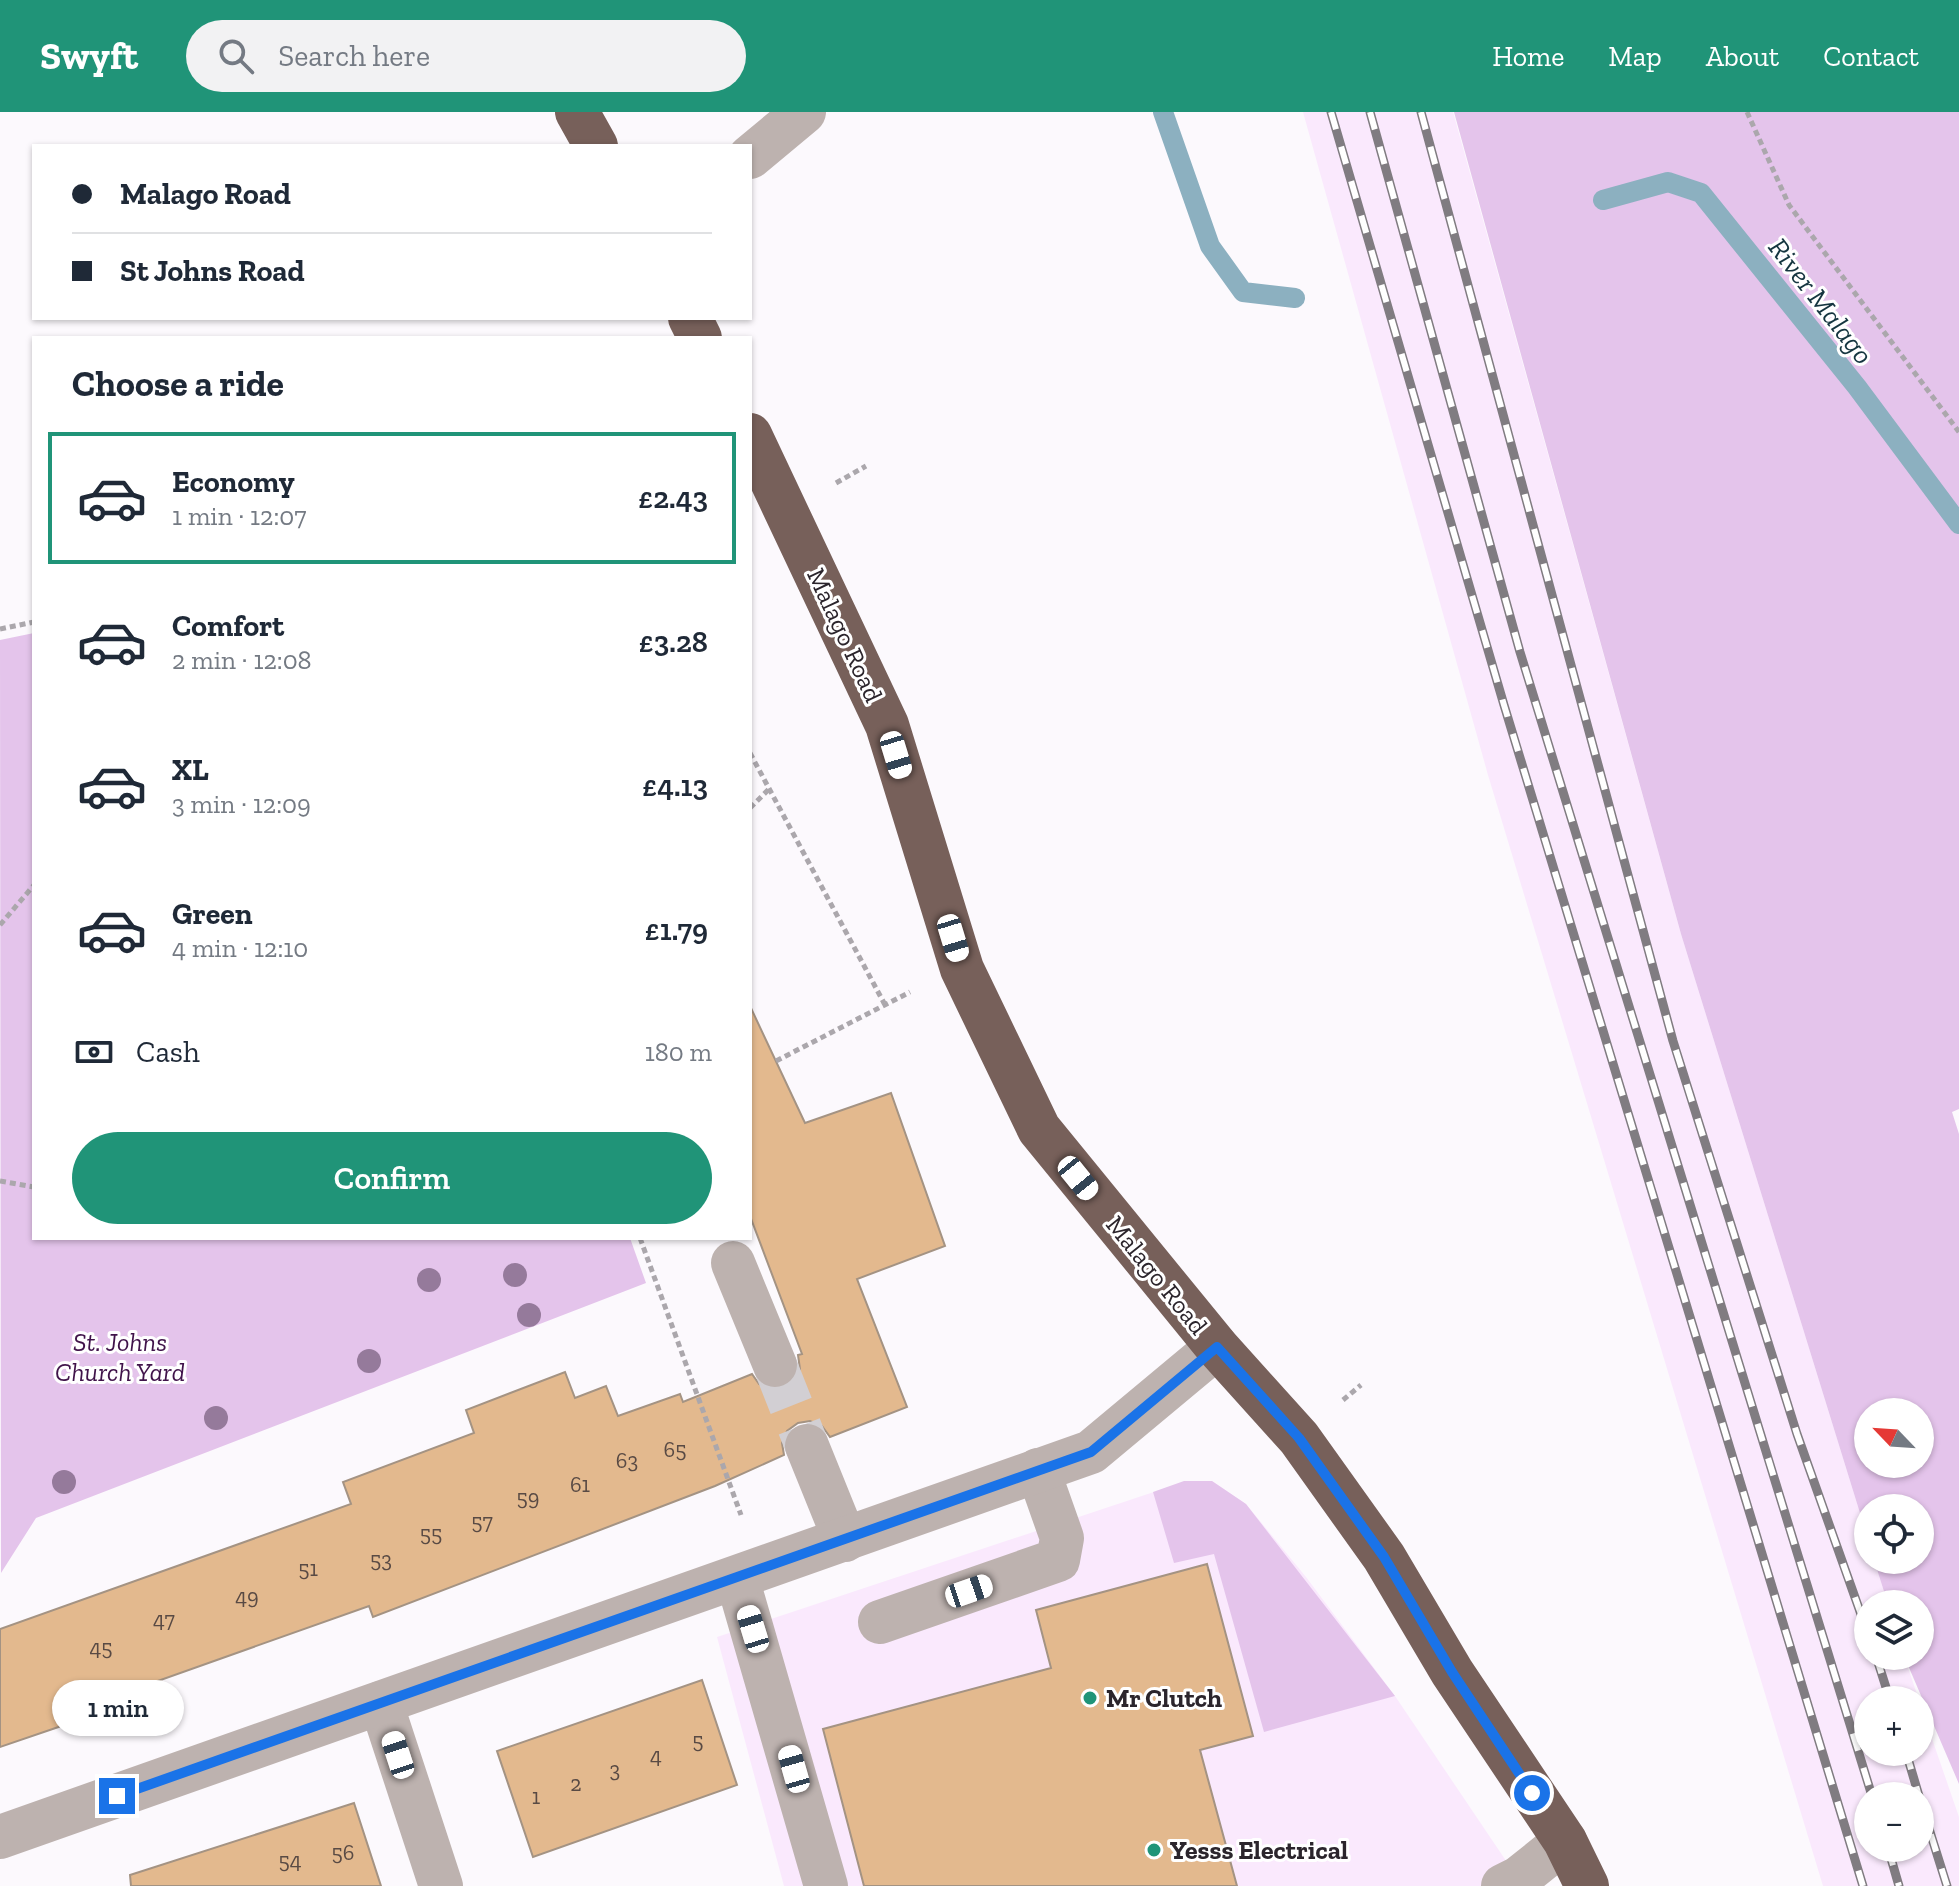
<!DOCTYPE html>
<html lang="en">
<head>
<meta charset="utf-8">
<style>
  body { margin:0; font-family:"Zilla Slab",serif; background:#f2f2f3; color:#1f2937; height:100vh; display:flex; flex-direction:column; font-size:30px; white-space:nowrap }
  * { box-sizing:border-box; margin:0 }
  p { font-size:26px; color:#747a83 }
  .icon { flex:none; width:44px; height:44px; fill:none; stroke:currentColor; stroke-width:2; stroke-linecap:round; stroke-linejoin:round }
  .map { position:relative; flex:1; overflow:hidden }
  .panel { position:absolute; left:32px; top:224px; width:720px; height:904px; display:flex; flex-direction:column; background:#fff; border-radius:0px; box-shadow:0 2px 6px #0004 }
  .panel>* { flex:none }
  .guide { position:absolute; left:32px; top:32px; width:720px; height:176px; border-radius:0px; box-shadow:0 2px 6px #0004; display:grid; align-content:center; height:176px; padding:0 40px; background:#fff }
  .needle { width:52px; rotate:295deg }
  .controls { position:absolute; left:1854px; top:1286px; display:grid; gap:16px }
  .controls a { display:grid; place-items:center; width:80px; height:80px; border-radius:50%; background:#fff; box-shadow:0 2px 6px #0004; font-size:40px }
  .end { position:absolute; width:36px; height:36px; margin:-18px; border:10px solid #1a73e8; background:#fff; box-shadow:0 0 0 4px #fff }
  .from { border-radius:50% }
  .bubble { position:absolute; height:56px; border-radius:28px; background:#fff; box-shadow:0 2px 6px #0004; font-size:26px; font-weight:600; line-height:56px; text-align:center }
  .car { position:absolute; width:24px; height:48px; margin:-24px -12px; border-radius:10px; box-shadow:0 0 6px 2px #0007; background:linear-gradient(#fff 24%,#345 0 40%,#fff 0 76%,#345 0 86%,#fff 0) }
  .guide b { display:flex; align-items:center; gap:28px; height:76px; font-size:30px }
  .guide b+b { border-top:2px solid #e0e1e3 }
  .guide i { width:20px; height:20px; background:#1f2937 }
  ul { padding:0; list-style:none }
  li { display:flex; align-items:center; gap:24px; height:132px; margin:0 16px 12px; padding:0 24px; border:4px solid transparent; border-radius:0px }
  li div { flex:1 }
  li b { display:block; font-size:30px }
  li em { font-style:normal; font-weight:600 }
  li.current { border-color:#209478 }
  li>.icon { width:72px; height:72px; stroke-width:1.5 }
  h2 { padding:0 40px; font-size:36px; line-height:96px }
  .pay { display:flex; align-items:center; gap:20px; height:88px; padding:0 40px; font-size:30px }
  .pay p { margin-inline-start:auto }
  .cta { display:flex; gap:16px; margin-top:auto; padding:16px 40px }
  .cta a { flex:1; height:92px; border-radius:48px; background:#209478; color:#fff; font-size:32px; font-weight:600; line-height:92px; text-align:center }
  header { display:flex; align-items:center; gap:48px; box-sizing:border-box; height:112px; padding:0 40px; background:#209478; color:#fff }
  header strong { font-size:38px }
  nav { display:flex; gap:44px; margin-inline-start:auto; font-size:28px }
  .search { width:560px; height:72px; background:#f2f2f3; display:flex; align-items:center; gap:20px; box-sizing:border-box; padding:0 28px; border-radius:44px; color:#747a83; font-size:30px }
  .map>svg:first-child { display:block }
  .built { fill:#fae9fd; fill-rule:evenodd }
  .green { fill:#e4c4eb; fill-rule:evenodd }
  .lines { fill:none; stroke-linecap:round; stroke-linejoin:round }
  .stream { stroke:#8cb0c0; stroke-width:20 }
  .building { fill:#e3b98e; stroke:#a49383; stroke-width:2 }
  .minor-tunnel { stroke:#d2cfd3; stroke-width:44; stroke-dasharray:44 22; stroke-linecap:butt }
  .path { stroke:#aba7ac; stroke-width:5; stroke-dasharray:6 4; stroke-linecap:butt }
  .minor { stroke:#bdb2af; stroke-width:44 }
  .highway { stroke:#77605a; stroke-width:44 }
  .rail-casing { stroke:#807c81; stroke-width:9 }
  .rail { stroke:#fff; stroke-width:6; stroke-dasharray:18; stroke-linecap:butt }
  .tree { fill:#957a9b }
  .route { stroke:#1a73e8; stroke-width:10 }
  .poi-dot { fill:#209478; stroke:#fff; stroke-width:3 }
  .labels { text-anchor:middle; dominant-baseline:central; stroke-width:6; stroke-linejoin:round; paint-order:stroke }
  .number-label { font-size:22px; fill:#594a44 }
  .street-label { font-size:26px; fill:#2b252c; stroke:#fff }
  .park-label { font-size:26px; font-style:italic; fill:#40134a; stroke:#fff }
  .poi-label { font-size:26px; font-weight:bold; fill:#2b252c; stroke:#fff; text-anchor:start }
  .water-label { font-size:28px; font-style:italic; fill:#153540; stroke:#fff }
</style>
</head>
<body>
<header>
<strong>Swyft</strong>
<div class="search"><svg class="icon" aria-label="search" viewBox="0 0 24 24"><circle cx="10" cy="10" r="6"/><path d="M15 15l6 6"/></svg>Search here</div>
<nav><a>Home</a><a>Map</a><a>About</a><a>Contact</a></nav>
</header>
<div class="map">
<svg width="1959" height="1774" viewBox="0 0 1959 1774">
  <rect width="100%" height="100%" fill="#fcf9fd"/>
  <g class="built">
    <path d="M1303,0h150l228,822 187,605v21h6l14,44h-20v52h36l15,44h-51v52h52v-48l39,113v69h-136l-335,-1111zM1868,1684h52v52h-52z"/>
    <polygon points="1212,1369 1246,1392 1306,1465 1395,1584 1523,1774 784,1774 717,1525 1184,1370"/>
  </g>
  <g class="green">
    <path d="M1454,0h505v997l-7,3 7,22v650l-55,-128h16v-52h-32l-14,-44h46v-52h-52v31l-187,-605zM1868,1300h52v52h-52z"/>
    <polygon points="34,521 34,1126 630,1126 646,1171 36,1406 1,1461 0,528"/>
    <polygon points="1184,1369 1212,1369 1246,1392 1395,1584 1264,1620 1214,1442 1174,1451 1153,1380"/>
  </g>
  <g class="lines">
    <g class="stream">
      <polyline points="1163,0 1210,134 1243,180 1295,186"/>
      <polyline points="1603,88 1668,70 1701,81 1857,275 1959,412"/>
    </g>
  </g>
  <g class="building">
    <polygon points="750,894 805,1011 891,981 945,1134 857,1167 907,1295 830,1325 822,1314 810,1309 798,1311 787,1319 782,1331 784,1343 715,1374 373,1505 369,1494 73,1599 76,1609 0,1635 0,1517 351,1392 343,1370 474,1321 466,1298 565,1260 575,1286 606,1274 618,1304 680,1282 683,1290 752,1262 759,1272 771,1278 784,1276 794,1269 800,1257 798,1243 802,1242 750,1104"/>
    <polygon points="1207,1452 1253,1624 1200,1638 1237,1774 864,1774 823,1617 1051,1556 1036,1498"/>
    <polygon points="702,1568 737,1673 533,1745 497,1639"/>
    <polygon points="354,1691 381,1774 131,1774 130,1763"/>
  </g>
  <g class="lines">
    <polyline class="minor-tunnel" points="775,1253 807,1334"/>
    <g class="path">
      <polyline points="1747,0 1789,93 1959,320"/>
      <polyline points="836,371 866,354"/>
      <polyline points="0,517 34,510"/>
      <polyline points="750,641 884,891"/>
      <polyline points="750,696 769,677"/>
      <polyline points="0,813 34,773"/>
      <polyline points="776,949 910,880"/>
      <polyline points="0,1069 34,1075"/>
      <polyline points="640,1126 741,1403"/>
      <polyline points="1343,1288 1361,1273"/>
    </g>
    <g class="minor">
      <polyline points="750,45 804,0"/>
      <polyline points="733,1151 775,1253"/>
      <polyline points="807,1334 845,1428"/>
      <polyline points="737,1466 826,1774"/>
      <polyline points="880,1510 1058,1448 1062,1426 1038,1358"/>
      <polyline points="381,1591 441,1774"/>
      <polyline points="0,1725 1091,1340 1217,1235"/>
      <polyline points="1503,1774 1519,1766 1565,1729"/>
    </g>
    <g class="highway">
      <polyline points="577,0 596,34"/>
      <polyline points="690,206 700,226"/>
      <polyline points="750,323 887,613 962,857 1039,1017 1217,1235 1299,1326 1384,1445 1452,1560 1565,1729 1587,1774"/>
    </g>
    <defs>
      <g id="rail">
        <polyline points="1331,0 1504,593 1863,1774"/>
        <polyline points="1370,0 1520,540 1872,1684"/>
        <polyline points="1421,0 1673,929 1797,1322 1868,1522"/>
        <polyline points="1876,1544 1890,1588"/>
        <polyline points="1906,1640 1919,1684"/>
        <polyline points="1920,1688 1947,1774"/>
        <polyline points="1888,1736 1899,1774"/>
      </g>
    </defs>
    <use href="#rail" class="rail-casing"/>
    <use href="#rail" class="rail"/>
  </g>
  <g class="tree">
    <circle cx="515" cy="1163" r="12"/>
    <circle cx="429" cy="1168" r="12"/>
    <circle cx="529" cy="1203" r="12"/>
    <circle cx="369" cy="1249" r="12"/>
    <circle cx="216" cy="1306" r="12"/>
    <circle cx="64" cy="1370" r="12"/>
  </g>
  <g class="lines">
    <polyline class="route" points="117,1684 1091,1340 1217,1235 1299,1326 1384,1445 1452,1560 1532,1681"/>
  </g>
  <g class="poi-dot">
    <circle cx="1090" cy="1586" r="8"/>
    <circle cx="1154" cy="1738" r="8"/>
  </g>
  <g class="labels">
    <g class="number-label">
      <text x="675" y="1337">65</text>
      <text x="627" y="1348">63</text>
      <text x="580" y="1372">61</text>
      <text x="528" y="1385">59</text>
      <text x="482" y="1409">57</text>
      <text x="431" y="1421">55</text>
      <text x="381" y="1447">53</text>
      <text x="308" y="1456">51</text>
      <text x="247" y="1484">49</text>
      <text x="164" y="1507">47</text>
      <text x="101" y="1535">45</text>
      <text x="698" y="1628">5</text>
      <text x="656" y="1643">4</text>
      <text x="615" y="1657">3</text>
      <text x="576" y="1671">2</text>
      <text x="536" y="1684">1</text>
      <text x="343" y="1740">56</text>
      <text x="290" y="1748">54</text>
    </g>
    <g class="street-label">
      <text transform="translate(845 523) rotate(65)">Malago Road</text>
      <text transform="translate(1157 1163) rotate(51)">Malago Road</text>
    </g>
    <g class="park-label">
      <text x="120" y="1230">St. Johns<tspan x="120" dy="30">Church Yard</tspan></text>
    </g>
    <g class="poi-label">
      <text x="1106" y="1586">Mr Clutch</text>
      <text x="1170" y="1738">Yesss Electrical</text>
    </g>
    <g class="water-label">
      <text transform="translate(1821 189) rotate(52)">River Malago</text>
    </g>
  </g>
</svg>
<div class="controls">
<a><svg class="needle" viewBox="-14 -14 28 28"><path d="M0-13l5 13h-10z" fill="#e53935"/><path d="M0 13l5-13h-10z" fill="#747a83"/></svg></a>
<a><svg class="icon" aria-label="locate" viewBox="0 0 24 24"><circle cx="12" cy="12" r="6"/><path d="M12 2v4M12 18v4M2 12h4M18 12h4"/></svg></a>
<a><svg class="icon" aria-label="layers" viewBox="0 0 24 24"><path d="M12 4l9 5-9 5-9-5zM3 14l9 5 9-5"/></svg></a>
<a>+</a>
<a>−</a>
</div>
<i class="end from" style="left:1532px;top:1681px"></i>
<i class="end" style="left:117px;top:1684px"></i>
<div class="bubble" style="left:52px;top:1568px;width:132px">1 min</div>
<i class="car" style="left:896px;top:643px;rotate:163deg"></i>
<i class="car" style="left:953px;top:826px;rotate:163deg"></i>
<i class="car" style="left:1078px;top:1066px;rotate:141deg"></i>
<i class="car" style="left:969px;top:1479px;rotate:71deg"></i>
<i class="car" style="left:753px;top:1517px;rotate:343deg"></i>
<i class="car" style="left:398px;top:1643px;rotate:342deg"></i>
<i class="car" style="left:794px;top:1657px;rotate:344deg"></i>
<div class="guide">
<b><i class="from"></i>Malago Road</b>
<b><i></i>St Johns Road</b>
</div>
<section class="panel">
<h2>Choose a ride</h2>
<ul>
<li class="current"><svg class="icon" aria-label="car" viewBox="0 0 24 24"><path d="M5 17H2v-5l4-1 3-4h7l3 4 3 1v5h-3M9 17h6M6 11h13"/><circle cx="7" cy="17" r="2"/><circle cx="17" cy="17" r="2"/></svg><div><b>Economy</b><p>1 min · 12:07</p></div><em>£2.43</em></li>
<li><svg class="icon" aria-label="car" viewBox="0 0 24 24"><path d="M5 17H2v-5l4-1 3-4h7l3 4 3 1v5h-3M9 17h6M6 11h13"/><circle cx="7" cy="17" r="2"/><circle cx="17" cy="17" r="2"/></svg><div><b>Comfort</b><p>2 min · 12:08</p></div><em>£3.28</em></li>
<li><svg class="icon" aria-label="car" viewBox="0 0 24 24"><path d="M5 17H2v-5l4-1 3-4h7l3 4 3 1v5h-3M9 17h6M6 11h13"/><circle cx="7" cy="17" r="2"/><circle cx="17" cy="17" r="2"/></svg><div><b>XL</b><p>3 min · 12:09</p></div><em>£4.13</em></li>
<li><svg class="icon" aria-label="car" viewBox="0 0 24 24"><path d="M5 17H2v-5l4-1 3-4h7l3 4 3 1v5h-3M9 17h6M6 11h13"/><circle cx="7" cy="17" r="2"/><circle cx="17" cy="17" r="2"/></svg><div><b>Green</b><p>4 min · 12:10</p></div><em>£1.79</em></li>
</ul>
<div class="pay"><svg class="icon" aria-label="cash" viewBox="0 0 24 24"><path d="M3 7h18v10H3z"/><circle cx="12" cy="12" r="2"/></svg>Cash<p>180 m</p></div>
<div class="cta"><a>Confirm</a></div>
</section>
</div>
</body>
</html>
